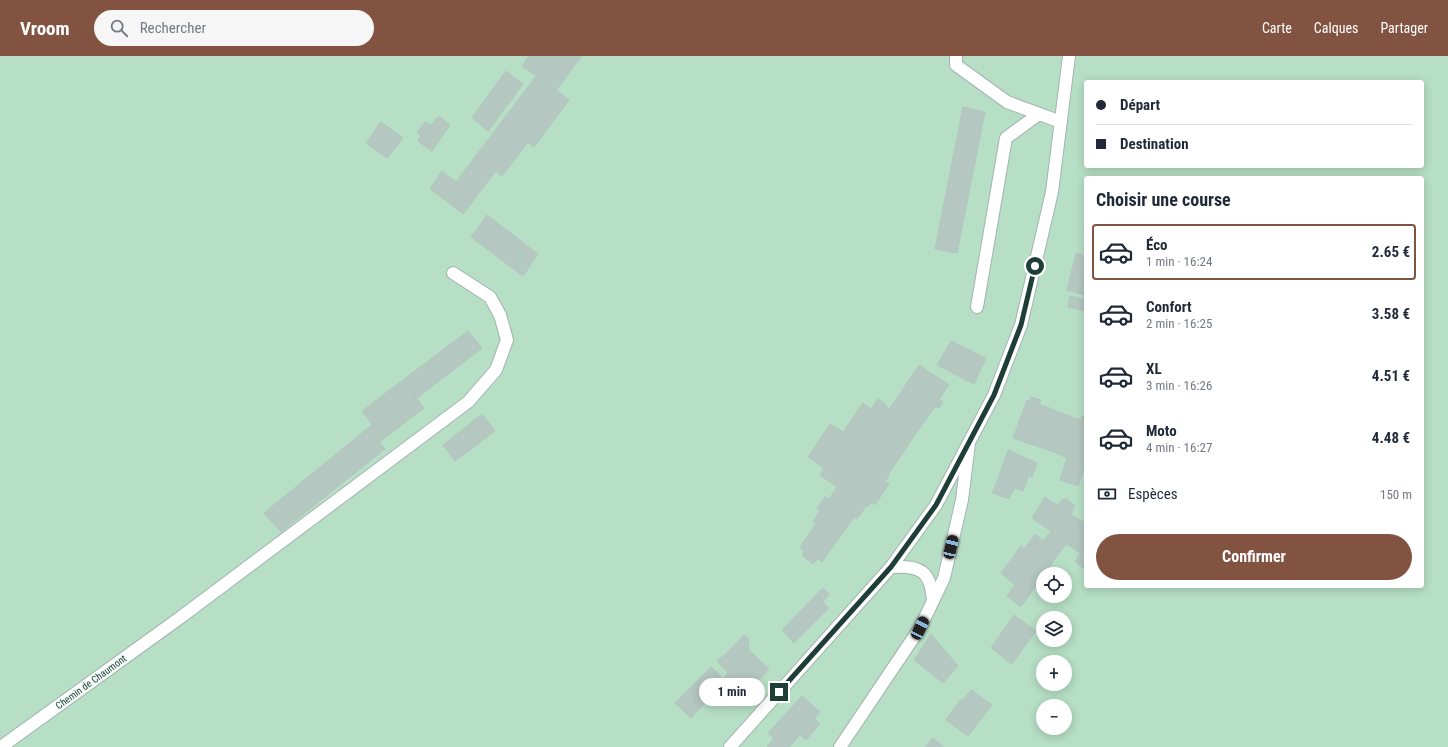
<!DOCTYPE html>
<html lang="fr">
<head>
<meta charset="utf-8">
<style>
  body { margin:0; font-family:"Roboto Condensed",sans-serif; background:#f6f6f7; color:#1f2937; height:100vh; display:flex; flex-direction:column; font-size:15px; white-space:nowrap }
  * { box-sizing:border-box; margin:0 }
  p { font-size:13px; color:#747a83 }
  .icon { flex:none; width:22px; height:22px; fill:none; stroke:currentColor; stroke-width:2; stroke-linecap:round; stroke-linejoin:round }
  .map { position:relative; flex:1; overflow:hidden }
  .panel { position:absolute; left:1084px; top:120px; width:340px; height:412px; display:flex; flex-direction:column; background:#fff; border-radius:4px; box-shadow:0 2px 10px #0003 }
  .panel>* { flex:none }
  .guide { position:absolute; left:1084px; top:24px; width:340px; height:88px; border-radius:4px; box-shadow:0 2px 10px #0003; display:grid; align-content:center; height:88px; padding:0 12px; background:#fff }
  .controls { position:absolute; left:1036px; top:511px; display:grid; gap:8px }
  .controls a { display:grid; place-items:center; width:36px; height:36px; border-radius:50%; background:#fff; box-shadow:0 2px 10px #0003; font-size:20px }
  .end { position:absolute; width:18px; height:18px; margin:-9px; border:5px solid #1f3e38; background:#fff; box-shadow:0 0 0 2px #fff }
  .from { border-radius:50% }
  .bubble { position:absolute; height:28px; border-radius:14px; background:#fff; box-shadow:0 2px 10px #0003; font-size:13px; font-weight:700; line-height:28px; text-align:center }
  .car { position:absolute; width:12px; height:24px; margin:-12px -6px; border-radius:5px; box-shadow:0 0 3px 1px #0007; background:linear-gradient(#222 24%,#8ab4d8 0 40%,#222 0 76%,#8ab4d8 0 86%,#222 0) }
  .guide b { display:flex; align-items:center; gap:14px; height:38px; font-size:15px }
  .guide b+b { border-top:1px solid #e0e1e3 }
  .guide i { width:10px; height:10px; background:#1f2937 }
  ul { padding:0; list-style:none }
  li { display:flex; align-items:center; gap:12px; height:56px; margin:0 8px 6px; padding:0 4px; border:2px solid transparent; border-radius:4px }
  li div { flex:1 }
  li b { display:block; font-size:15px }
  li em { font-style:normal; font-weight:700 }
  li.on { border-color:#835341 }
  li>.icon { width:36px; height:36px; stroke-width:1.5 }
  h2 { padding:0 12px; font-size:18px; line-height:48px }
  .pay { display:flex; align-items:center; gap:10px; height:44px; padding:0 12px; font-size:15px }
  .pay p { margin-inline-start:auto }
  .button { display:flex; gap:8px; margin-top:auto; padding:8px 12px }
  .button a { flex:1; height:46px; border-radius:24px; background:#835341; color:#fff; font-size:16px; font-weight:700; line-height:46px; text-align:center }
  header { display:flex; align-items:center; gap:24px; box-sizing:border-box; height:56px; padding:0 20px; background:#835341; color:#fff }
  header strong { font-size:19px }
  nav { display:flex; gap:22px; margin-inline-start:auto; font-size:14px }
  .search { width:280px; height:36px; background:#f6f6f7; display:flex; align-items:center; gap:10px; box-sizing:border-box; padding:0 14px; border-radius:22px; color:#747a83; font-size:15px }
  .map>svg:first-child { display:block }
  .green { fill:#b7dfc5; fill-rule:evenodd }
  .building { fill:#b5c7c1; stroke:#b2c6bf }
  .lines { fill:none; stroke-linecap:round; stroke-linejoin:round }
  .service-casing { stroke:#a2b4b0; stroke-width:14 }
  .minor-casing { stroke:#a2b4b0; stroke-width:14 }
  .tertiary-casing { stroke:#a2b4b0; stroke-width:14 }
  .service { stroke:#fff; stroke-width:12 }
  .minor { stroke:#fff; stroke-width:12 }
  .tertiary { stroke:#fff; stroke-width:12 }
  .route { stroke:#1f3e38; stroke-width:5 }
  .labels { text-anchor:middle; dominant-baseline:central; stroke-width:3; stroke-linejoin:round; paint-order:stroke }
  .street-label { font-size:10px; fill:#1f3e38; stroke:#f1f9f5 }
</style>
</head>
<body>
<header>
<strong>Vroom</strong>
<div class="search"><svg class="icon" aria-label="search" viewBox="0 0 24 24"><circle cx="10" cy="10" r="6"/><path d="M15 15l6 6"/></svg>Rechercher</div>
<nav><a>Carte</a><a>Calques</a><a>Partager</a></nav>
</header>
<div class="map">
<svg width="1448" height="691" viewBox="0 0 1448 691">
  <rect width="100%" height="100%" fill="#e0ece8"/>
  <path class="green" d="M0,0h1448v691h-1448zM1086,26h336v84h-336zM1086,122h336v408h-336zM1043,518h22v22h-22zM1043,562h22v22h-22zM1043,606h22v22h-22zM1043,650h22v22h-22z"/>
  <g class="building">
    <polygon points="529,0 580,0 581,1 470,149 436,124 442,115 456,126 536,20 522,10"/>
    <polygon points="506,15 523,28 488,75 472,62"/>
    <polygon points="556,34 569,44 534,91 521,81"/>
    <polygon points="963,51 985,56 957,197 935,193"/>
    <polygon points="439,60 450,69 432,95 418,85 421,80 417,77 425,66 430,69"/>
    <polygon points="381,66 403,82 387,102 366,87"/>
    <polygon points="521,81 528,86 520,97 513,92"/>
    <polygon points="513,92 520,97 502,120 495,115"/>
    <polygon points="436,124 459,141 453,150 430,133"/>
    <polygon points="459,141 470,149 463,158 453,150"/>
    <polygon points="487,159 538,198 523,220 471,181"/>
    <polygon points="1076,197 1086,200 1086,239 1067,234"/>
    <polygon points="1070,240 1086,244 1086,255 1068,251"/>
    <polygon points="468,275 482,292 417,342 403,324"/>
    <polygon points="951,285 986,302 974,328 937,309"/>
    <polygon points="919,309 949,329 939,343 943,346 939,352 935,350 889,417 890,418 885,425 889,428 875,449 871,446 868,451 866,450 857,463 829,443 837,431 820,419 824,412 808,401 830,368 843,376 863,347 871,353 878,342 885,348 889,354"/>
    <polygon points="403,324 424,352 383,383 362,355"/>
    <polygon points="1031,341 1041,344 1039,349 1030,345"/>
    <polygon points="1027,344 1047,351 1033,389 1013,382"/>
    <polygon points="1047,351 1064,358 1051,395 1033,389"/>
    <polygon points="482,358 495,375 455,405 443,389"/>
    <polygon points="1064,358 1081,364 1082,360 1086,360 1086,408 1083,415 1065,409 1067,402 1051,395"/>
    <polygon points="372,369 383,383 379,386 368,372"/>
    <polygon points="368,372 385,393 281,476 264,457"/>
    <polygon points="1008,394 1037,407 1032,421 1003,409"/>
    <polygon points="1003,409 1019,416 1014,432 997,426"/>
    <polygon points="1065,409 1083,415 1082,419 1063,415"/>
    <polygon points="1063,415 1082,419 1078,430 1060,424"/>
    <polygon points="1019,416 1029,419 1023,435 1014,432"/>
    <polygon points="997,426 1014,432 1009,443 992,437"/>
    <polygon points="825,441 854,461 822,506 818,503 813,508 803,500 804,494 800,491 816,468 813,466 820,455 817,453"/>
    <polygon points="1045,441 1066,455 1052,476 1032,462"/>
    <polygon points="1066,443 1075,450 1071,459 1058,450 1062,444"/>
    <polygon points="1066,455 1086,468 1086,501 1050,477"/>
    <polygon points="1050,477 1066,488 1056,501 1034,485 1027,495 1024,493 1035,478 1043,485"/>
    <polygon points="1034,485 1056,501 1045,518 1043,518 1043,520 1021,551 1007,540 1015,529 1001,517 1021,490 1027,495"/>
    <polygon points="1081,497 1086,501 1086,514 1075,506"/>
    <polygon points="823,532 829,538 823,546 816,539"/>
    <polygon points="816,539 829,552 794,587 782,574"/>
    <polygon points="1014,559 1036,575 1012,608 991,592"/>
    <polygon points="931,578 958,610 943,627 914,604"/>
    <polygon points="744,579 748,582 749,594 769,613 757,626 727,597"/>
    <polygon points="727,597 733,602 723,612 717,605"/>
    <polygon points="733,602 757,626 734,650 715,635 710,641 702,633 718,617 723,623 728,617 723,612"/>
    <polygon points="711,611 718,617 702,633 710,641 691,662 675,647"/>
    <polygon points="971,634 992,649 968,680 946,664 960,644 962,645"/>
    <polygon points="802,640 820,656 789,691 785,691 768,677"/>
    <polygon points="814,662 820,668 806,684 800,679"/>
    <polygon points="774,682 785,691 767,691"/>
    <polygon points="933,682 944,691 925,691"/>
  </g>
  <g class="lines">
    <defs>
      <g id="service">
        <polyline points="977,251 1006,82 1039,58"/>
        <polyline points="181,561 468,346 496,314 507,284 500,259 490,241 453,217"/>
      </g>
      <g id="minor">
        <polyline points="956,0 956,9 1007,46 1061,66"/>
        <path d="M891,511c29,-2 40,4 42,34"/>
        <polyline points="1,691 181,561"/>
        <polyline points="840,691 920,572 944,522 962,444 969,387"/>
      </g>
      <polyline id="tertiary" points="730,691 891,511 936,449 994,339 1021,269 1052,136 1069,0"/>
    </defs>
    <use href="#service" class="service-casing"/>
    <use href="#minor" class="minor-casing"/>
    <use href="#tertiary" class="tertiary-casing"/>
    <use href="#service" class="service"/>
    <use href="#minor" class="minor"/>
    <use href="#tertiary" class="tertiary"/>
  </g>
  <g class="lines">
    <polyline class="route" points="779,636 891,511 936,449 994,339 1021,269 1035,210"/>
  </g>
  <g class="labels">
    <g class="street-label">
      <text transform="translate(91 626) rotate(-36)">Chemin de Chaumont</text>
    </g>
  </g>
</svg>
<div class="controls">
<a><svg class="icon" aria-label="locate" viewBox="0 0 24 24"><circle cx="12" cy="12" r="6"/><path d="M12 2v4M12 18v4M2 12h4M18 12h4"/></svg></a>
<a><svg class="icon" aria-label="layers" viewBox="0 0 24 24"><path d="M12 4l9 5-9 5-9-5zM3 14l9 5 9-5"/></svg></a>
<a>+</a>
<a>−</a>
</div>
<i class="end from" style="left:1035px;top:210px"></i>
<i class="end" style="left:779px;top:636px"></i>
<div class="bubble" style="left:699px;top:622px;width:66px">1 min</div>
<i class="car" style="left:951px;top:491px;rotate:13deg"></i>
<i class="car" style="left:920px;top:572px;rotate:26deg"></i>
<div class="guide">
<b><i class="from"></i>Départ</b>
<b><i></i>Destination</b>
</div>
<section class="panel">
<h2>Choisir une course</h2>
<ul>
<li class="on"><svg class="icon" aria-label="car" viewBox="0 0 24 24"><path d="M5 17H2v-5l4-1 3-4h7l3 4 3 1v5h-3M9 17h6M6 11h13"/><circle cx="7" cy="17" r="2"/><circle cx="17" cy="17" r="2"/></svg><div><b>Éco</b><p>1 min · 16:24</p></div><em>2.65 €</em></li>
<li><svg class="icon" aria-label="car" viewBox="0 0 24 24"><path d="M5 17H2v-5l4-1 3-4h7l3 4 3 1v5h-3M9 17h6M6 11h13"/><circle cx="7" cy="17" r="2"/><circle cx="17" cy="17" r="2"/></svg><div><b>Confort</b><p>2 min · 16:25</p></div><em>3.58 €</em></li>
<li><svg class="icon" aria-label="car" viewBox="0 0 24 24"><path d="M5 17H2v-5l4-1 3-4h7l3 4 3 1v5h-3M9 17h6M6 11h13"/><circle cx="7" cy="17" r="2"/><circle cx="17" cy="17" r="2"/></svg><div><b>XL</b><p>3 min · 16:26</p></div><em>4.51 €</em></li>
<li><svg class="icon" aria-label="car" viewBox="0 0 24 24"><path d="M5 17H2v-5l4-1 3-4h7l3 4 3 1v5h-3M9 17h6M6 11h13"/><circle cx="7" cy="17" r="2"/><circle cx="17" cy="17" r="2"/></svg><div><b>Moto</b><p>4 min · 16:27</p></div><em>4.48 €</em></li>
</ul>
<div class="pay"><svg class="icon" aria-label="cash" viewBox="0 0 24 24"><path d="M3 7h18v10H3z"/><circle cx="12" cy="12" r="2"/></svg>Espèces<p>150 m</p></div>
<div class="button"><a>Confirmer</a></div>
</section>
</div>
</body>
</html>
